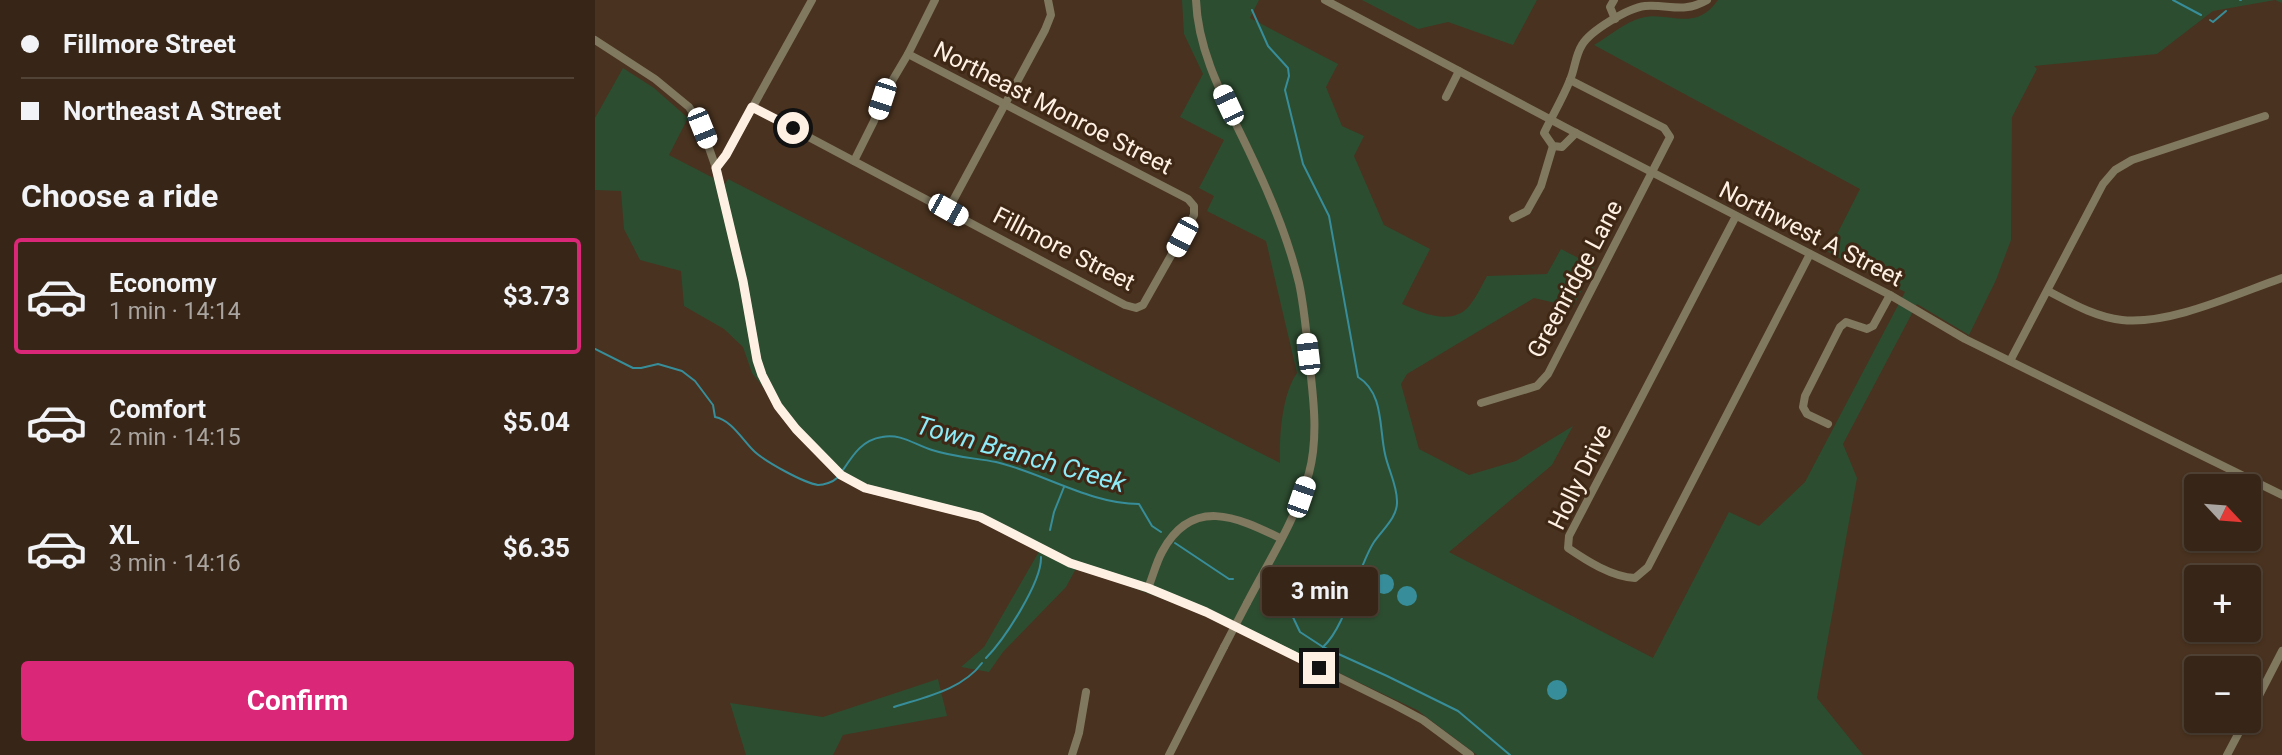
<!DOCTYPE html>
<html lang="en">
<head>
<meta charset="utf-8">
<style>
  body { margin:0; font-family:Roboto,sans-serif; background:#423224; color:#f1f3f6; height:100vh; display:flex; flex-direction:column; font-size:26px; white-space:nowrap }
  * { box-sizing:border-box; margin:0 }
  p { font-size:23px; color:#aaa5a1 }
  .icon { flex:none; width:38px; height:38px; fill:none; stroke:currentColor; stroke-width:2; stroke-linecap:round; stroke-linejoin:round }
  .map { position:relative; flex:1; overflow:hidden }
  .sheet { display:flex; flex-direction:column; background:#372617; width:595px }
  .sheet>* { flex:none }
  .hud { display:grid; align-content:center; height:154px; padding:0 21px; background:#372617 }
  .needle { width:46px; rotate:116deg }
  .controls { position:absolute; left:1589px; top:474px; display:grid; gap:14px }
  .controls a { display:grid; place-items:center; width:77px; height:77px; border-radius:7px; background:#372617; box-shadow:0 2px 5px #0004,0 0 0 2px #514336; font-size:35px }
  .end { position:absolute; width:32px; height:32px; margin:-16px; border:9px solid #fff0e4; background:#111; box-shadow:0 0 0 4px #111 }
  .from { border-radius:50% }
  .bubble { position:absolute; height:49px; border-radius:7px; background:#372617; box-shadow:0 2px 5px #0004,0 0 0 2px #514336; font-size:23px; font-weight:700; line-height:49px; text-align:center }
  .car { position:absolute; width:21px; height:42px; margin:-21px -10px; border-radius:9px; box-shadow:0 0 5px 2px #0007; background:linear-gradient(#fff 24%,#345 0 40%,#fff 0 76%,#345 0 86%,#fff 0) }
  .hud b { display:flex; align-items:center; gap:24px; height:66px; font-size:26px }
  .hud b+b { border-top:2px solid #514336 }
  .hud i { width:18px; height:18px; background:#f1f3f6 }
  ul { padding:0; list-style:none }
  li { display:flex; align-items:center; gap:21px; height:116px; margin:0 14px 10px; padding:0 7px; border:4px solid transparent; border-radius:7px }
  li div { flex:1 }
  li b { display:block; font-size:26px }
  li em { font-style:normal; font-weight:700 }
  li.current { border-color:#db2777 }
  li>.icon { width:63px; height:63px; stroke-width:1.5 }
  h2 { padding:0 21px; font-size:32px; line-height:84px }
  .button { display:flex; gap:14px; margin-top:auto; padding:14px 21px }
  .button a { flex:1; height:80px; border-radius:7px; background:#db2777; color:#fff; font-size:28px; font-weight:700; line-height:80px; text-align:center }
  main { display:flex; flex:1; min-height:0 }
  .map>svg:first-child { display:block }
  .green { fill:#2d4d30 }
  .water { fill:#378e9a }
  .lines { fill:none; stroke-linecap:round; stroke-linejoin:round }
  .stream { stroke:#378e9a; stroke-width:2 }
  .minor { stroke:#80785f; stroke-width:8 }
  .minor-bridge { stroke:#80785f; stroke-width:8 }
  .route { stroke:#fff0e4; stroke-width:9 }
  .labels { text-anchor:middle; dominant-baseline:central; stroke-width:6; stroke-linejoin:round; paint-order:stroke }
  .street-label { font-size:24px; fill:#fff0e4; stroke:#3e2815 }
  .water-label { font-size:26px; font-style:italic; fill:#8debf8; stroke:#3e2815 }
</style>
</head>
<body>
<main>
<section class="sheet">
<div class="hud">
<b><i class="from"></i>Fillmore Street</b>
<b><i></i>Northeast A Street</b>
</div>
<h2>Choose a ride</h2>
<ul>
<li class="current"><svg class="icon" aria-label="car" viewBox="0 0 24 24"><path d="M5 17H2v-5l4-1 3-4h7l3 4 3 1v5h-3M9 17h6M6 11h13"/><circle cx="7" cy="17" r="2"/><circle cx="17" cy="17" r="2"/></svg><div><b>Economy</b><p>1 min · 14:14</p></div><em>$3.73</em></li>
<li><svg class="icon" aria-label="car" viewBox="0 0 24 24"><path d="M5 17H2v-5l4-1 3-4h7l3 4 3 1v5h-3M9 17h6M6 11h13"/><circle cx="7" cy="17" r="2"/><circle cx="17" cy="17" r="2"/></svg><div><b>Comfort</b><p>2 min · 14:15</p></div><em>$5.04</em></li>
<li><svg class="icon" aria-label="car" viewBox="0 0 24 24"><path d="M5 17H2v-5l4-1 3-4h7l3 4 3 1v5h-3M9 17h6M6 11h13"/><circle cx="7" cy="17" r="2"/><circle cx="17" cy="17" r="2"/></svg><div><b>XL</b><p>3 min · 14:16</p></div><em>$6.35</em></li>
</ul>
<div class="button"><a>Confirm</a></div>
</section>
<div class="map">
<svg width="1687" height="755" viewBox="0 0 1687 755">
  <rect width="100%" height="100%" fill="#49321f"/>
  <g class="green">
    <path d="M587,0h77l-9,18 88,46 -12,23 16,39 22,10 -10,20 30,69 46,24 -28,55c20,9 51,23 68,1 7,-9 12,-20 17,-29l60,-2 14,-25 33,17 -21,41 -39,-9 -127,76 -6,10 18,65 50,26 47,-14 57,-35 -21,39 -103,87 204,106 76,-146 30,14 46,-44 100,-190 -77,-40 32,-63 -266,-144c14,-8 31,-23 47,-27 27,-8 53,16 77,-18h564v3l-7,-3 -62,11 -56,43 -123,12 3,3 -25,48 -1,123 -15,40 -27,55 -52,-31 -74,140 14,34 -40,220 46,57h-386l-60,-45 -160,-76 -129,-48 2,-8 -6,1 -45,-16 -13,24 -63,65 -14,20 -28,-5 23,-20 57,-99 -62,-30 -121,-34 -45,-33 -61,-78 -9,-26 -19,-18 -40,-23 -3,-35 -41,-11 -16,-31 -3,-38 -26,-1v-72l28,-50 31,20 34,30 -19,37 56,29 3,-5 552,284c-1,-26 2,-69 17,-90l-31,-132 -59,-30 7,-15 -15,-8 25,-48 -44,-23 23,-43 -19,-40z"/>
    <polygon points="767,0 942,0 918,45 853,22 823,29"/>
    <polygon points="343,679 352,716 248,735 238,755 151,755 135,703 228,717"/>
  </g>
  <g class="water">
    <circle cx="789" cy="584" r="10"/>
    <circle cx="812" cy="596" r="10"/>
    <circle cx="962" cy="690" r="10"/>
  </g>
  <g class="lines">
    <g class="stream">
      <polyline points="1578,0 1606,15"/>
      <polyline points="1645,0 1646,0"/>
      <path d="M657,10l16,36 20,22 1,8 -4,14 18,74 26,52 29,161c26,16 21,51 27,77 3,15 12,31 12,47 1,16 -15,29 -23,41 -18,28 -27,83 -51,105"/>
      <polyline points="1615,20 1618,22 1631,11"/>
      <path d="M0,349l38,19h8l17,-4 24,7 13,10 18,24 2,12c17,3 28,24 40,35 11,10 49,31 63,33 6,0 15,-3 19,-7"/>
      <path d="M248,470c10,-15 19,-30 39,-33 19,-4 33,8 50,13 21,7 43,8 64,12 47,11 94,42 143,42l13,22 9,6"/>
      <polyline points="455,530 459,512 469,487"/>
      <polyline points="580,543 634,579 638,579"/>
      <polyline points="684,602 695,611 705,632 728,647 792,676 863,711 915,755"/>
      <path d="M391,658c18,-18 56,-76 55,-101"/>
      <path d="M299,707c31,-10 68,-17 88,-44"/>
    </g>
    <g class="minor">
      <path d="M601,0c2,58 35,111 59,164 18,38 34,78 44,119 6,28 8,57 11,85 4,35 8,71 -1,105 -13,46 -40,88 -62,130"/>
      <polyline points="730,0 981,133 1295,295 1370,339 1687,495"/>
      <polyline points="1019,0 1015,7 1020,19"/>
      <polyline points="0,40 60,79 94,107 107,128 121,168 148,281 162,360 167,375 183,406 201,429 246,475 270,488 385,517 475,563 553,588 611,612 800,705 828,720 875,755"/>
      <polyline points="851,97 864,71"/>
      <polyline points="157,107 530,305 541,308 548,305 599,215 599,206 593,199 313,54"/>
      <path d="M981,133l-14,14 -9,-1 -9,-13c8,-17 19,-35 26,-53 5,-11 5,-24 12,-35 8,-14 46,-37 63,-39 24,-2 38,8 62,-6"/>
      <polyline points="259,161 279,121 287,98 313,54 340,0"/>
      <polyline points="121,168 131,155 217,0"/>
      <polyline points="353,210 450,30 456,15 453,0"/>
      <path d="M1141,216l-167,320 -1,12c19,13 44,29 67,30l13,-11 162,-313"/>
      <polyline points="918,218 932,211 946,186 958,146"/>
      <path d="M1453,291c23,12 47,26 74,29 48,5 114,-26 160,-42"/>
      <polyline points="1415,361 1508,184 1520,170 1537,160 1670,116"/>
      <polyline points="886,403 942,386 953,374 1075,137 1069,128 975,80"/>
      <polyline points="1233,424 1212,414 1208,407 1210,396 1245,327 1251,322 1272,329 1278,326 1295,295"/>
      <path d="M553,588c5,-12 8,-25 14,-36 30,-56 75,-35 118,-14"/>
      <polyline points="1654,715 1687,651"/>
      <polyline points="477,755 484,733 491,692"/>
      <polyline points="574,755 629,647"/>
      <polyline points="1632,755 1650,721"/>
    </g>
    <polyline class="minor-bridge" points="629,647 652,603"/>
  </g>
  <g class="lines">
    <polyline class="route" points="198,128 157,107 131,155 121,168 148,281 162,360 167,375 183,406 201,429 246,475 270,488 385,517 475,563 553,588 611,612 724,668"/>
  </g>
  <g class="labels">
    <g class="street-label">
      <text transform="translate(458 108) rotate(27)">Northeast Monroe Street</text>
      <text transform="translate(1216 234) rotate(27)">Northwest A Street</text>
      <text transform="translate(469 249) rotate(27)">Fillmore Street</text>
      <text transform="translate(980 279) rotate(-62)">Greenridge Lane</text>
      <text transform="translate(985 477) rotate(-64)">Holly Drive</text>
    </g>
    <g class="water-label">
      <text transform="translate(426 454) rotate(16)">Town Branch Creek</text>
    </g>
  </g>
</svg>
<div class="controls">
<a><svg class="needle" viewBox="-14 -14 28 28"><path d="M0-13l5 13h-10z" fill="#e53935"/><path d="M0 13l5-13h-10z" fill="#aaa5a1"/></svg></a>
<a>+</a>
<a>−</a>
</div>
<i class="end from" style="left:198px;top:128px"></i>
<i class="end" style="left:724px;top:668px"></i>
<div class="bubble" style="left:667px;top:567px;width:116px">3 min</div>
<i class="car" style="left:287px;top:99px;rotate:198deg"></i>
<i class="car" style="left:633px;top:105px;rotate:335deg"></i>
<i class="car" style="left:107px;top:128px;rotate:158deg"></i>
<i class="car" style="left:353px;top:210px;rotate:119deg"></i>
<i class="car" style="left:587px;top:237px;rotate:208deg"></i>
<i class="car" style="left:713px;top:354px;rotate:353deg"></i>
<i class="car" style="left:706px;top:497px;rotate:19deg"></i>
</div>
</main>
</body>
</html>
